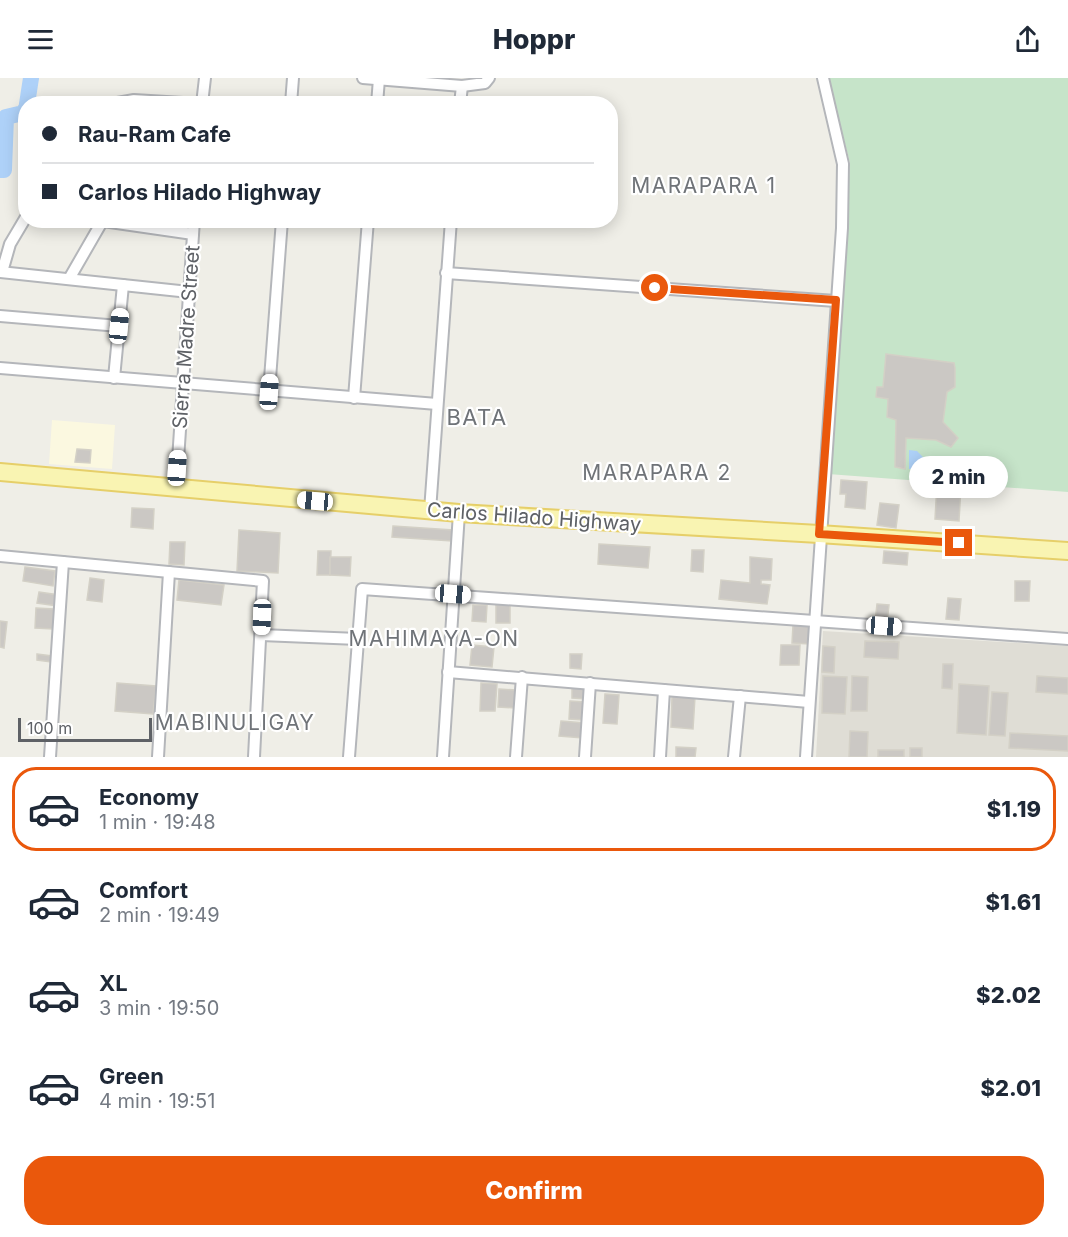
<!DOCTYPE html>
<html lang="en">
<head>
<meta charset="utf-8">
<style>
  body { margin:0; font-family:Inter,sans-serif; background:#f6f6f7; color:#1f2937; height:100vh; display:flex; flex-direction:column; font-size:22px; white-space:nowrap }
  * { box-sizing:border-box; margin:0 }
  p { font-size:20px; color:#747a83 }
  .icon { flex:none; width:33px; height:33px; fill:none; stroke:currentColor; stroke-width:2; stroke-linecap:round; stroke-linejoin:round }
  .map { position:relative; height:679px; overflow:hidden }
  .sheet { display:flex; flex-direction:column; background:#fff; flex:1 }
  .sheet>* { flex:none }
  .banner { position:absolute; left:18px; top:18px; width:600px; height:132px; border-radius:24px; box-shadow:0 3px 15px #0003; display:grid; align-content:center; height:132px; padding:0 24px; background:#fff }
  .scale { position:absolute; left:18px; bottom:15px; width:134px; box-sizing:border-box; padding-left:6px; border:3px solid #5e6166; border-top:0; font-size:16px; line-height:21px; white-space:nowrap; color:#5e6166; -webkit-text-stroke:4px #fff; paint-order:stroke }
  .end { position:absolute; width:27px; height:27px; margin:-14px; border:8px solid #ea580c; background:#fff; box-shadow:0 0 0 3px #fff }
  .from { border-radius:50% }
  .bubble { position:absolute; height:42px; border-radius:21px; background:#fff; box-shadow:0 3px 15px #0003; font-size:20px; font-weight:800; line-height:42px; text-align:center }
  .car { position:absolute; width:18px; height:36px; margin:-18px -9px; border-radius:8px; box-shadow:0 0 4px 2px #0007; background:linear-gradient(#fff 24%,#345 0 40%,#fff 0 76%,#345 0 86%,#fff 0) }
  .banner b { display:flex; align-items:center; gap:21px; height:57px; font-size:22px }
  .banner b+b { border-top:2px solid #e0e1e3 }
  .banner i { width:15px; height:15px; background:#1f2937 }
  ul { padding:10px 0 0; list-style:none }
  li { display:flex; align-items:center; gap:18px; height:84px; margin:0 12px 9px; padding:0 12px; border:3px solid transparent; border-radius:24px }
  li div { flex:1 }
  li b { display:block; font-size:22px }
  li em { font-style:normal; font-weight:800 }
  li.current { border-color:#ea580c }
  li>.icon { width:54px; height:54px; stroke-width:1.5 }
  .primary-button { display:flex; gap:12px; margin-top:auto; padding:12px 24px }
  .primary-button a { flex:1; height:69px; border-radius:24px; background:#ea580c; color:#fff; font-size:24px; font-weight:800; line-height:69px; text-align:center }
  header { display:flex; justify-content:space-between; align-items:center; height:78px; padding:0 24px; background:#fff; font-size:27px; font-weight:800 }
  .map>svg:first-child { display:block }
  .commercial { fill:#fbf8e0 }
  .education { fill:#dfddd5 }
  .green { fill:#c6e4c9 }
  .water { fill:#aed1f8 }
  .lines { fill:none; stroke-linecap:round; stroke-linejoin:round }
  .river { stroke:#aed1f8; stroke-width:16 }
  .building { fill:#cbc8c4; stroke:#d3d0c6; stroke-width:1.5 }
  .minor-casing { stroke:#b4b6ba; stroke-width:14 }
  .primary-casing { stroke:#e6cf69; stroke-width:20 }
  .minor { stroke:#fff; stroke-width:10 }
  .primary { stroke:#f9f4b2; stroke-width:16 }
  .route { stroke:#ea580c; stroke-width:8 }
  .labels { text-anchor:middle; dominant-baseline:central; stroke-width:4.5; stroke-linejoin:round; paint-order:stroke }
  .street-label { font-size:20px; fill:#5e6166; stroke:#fff }
  .neighbourhood-label { font-size:21px; letter-spacing:1.5px; fill:#6f7378; stroke:#fff }
  .quarter-label { font-size:22px; letter-spacing:1.5px; fill:#6f7378; stroke:#fff }
</style>
</head>
<body>
<header><svg class="icon" aria-label="menu" viewBox="0 0 24 24"><path d="M4 6h16M4 12h16M4 18h16"/></svg>Hoppr<svg class="icon" aria-label="share" viewBox="0 0 24 24"><path d="M12 15V3M7 8l5-5 5 5M5 13v7h14v-7"/></svg></header>
<div class="map">
<svg width="1068" height="679" viewBox="0 0 1068 679">
  <rect width="100%" height="100%" fill="#efeee7"/>
  <polygon class="commercial" points="52,342 115,347 112,391 49,386"/>
  <polygon class="education" points="823,553 1068,568 1068,679 816,679"/>
  <polygon class="green" points="828,0 1068,0 1068,414 828,396 850,85"/>
  <polygon class="water" points="909,372 917,373 923,379 941,380 941,392 909,391"/>
  <g class="lines">
    <g class="river">
      <polyline points="27,26 31,0"/>
      <polyline points="0,92 4,92 6,39 23,35 26,30"/>
    </g>
  </g>
  <g class="building">
    <polygon points="886,276 954,285 955,290 955,309 947,314 943,344 958,360 951,369 936,362 906,360 905,391 895,389 896,342 887,339 888,321 876,319 877,309 883,309"/>
    <polygon points="77,371 91,372 90,385 75,384"/>
    <polygon points="841,402 867,404 865,431 845,429 846,416 840,416"/>
    <polygon points="937,406 961,408 959,443 935,441"/>
    <polygon points="880,425 899,427 896,450 877,447"/>
    <polygon points="132,430 154,431 153,451 131,449"/>
    <polygon points="393,448 453,452 452,463 392,459"/>
    <polygon points="239,452 280,455 278,495 237,493"/>
    <polygon points="170,464 185,464 184,487 169,486"/>
    <polygon points="599,466 650,469 648,490 598,486"/>
    <polygon points="692,472 704,472 703,494 691,493"/>
    <polygon points="318,473 331,473 330,497 317,497"/>
    <polygon points="884,473 908,475 907,487 883,485"/>
    <polygon points="330,479 351,479 350,498 330,497"/>
    <polygon points="750,479 772,481 771,502 761,502 761,506 770,507 767,526 719,521 721,502 750,505"/>
    <polygon points="25,489 55,493 53,508 23,503"/>
    <polygon points="90,500 104,502 102,524 87,522"/>
    <polygon points="179,502 224,507 221,527 177,522"/>
    <polygon points="1015,503 1030,503 1029,523 1015,523"/>
    <polygon points="39,514 59,517 57,528 37,525"/>
    <polygon points="948,520 961,521 959,542 946,541"/>
    <polygon points="877,526 889,527 887,545 875,544"/>
    <polygon points="473,527 487,527 486,544 472,543"/>
    <rect x="496" y="527" width="14" height="18"/>
    <polygon points="36,530 54,531 53,551 35,550"/>
    <polygon points="0,543 7,544 4,570 0,569"/>
    <polygon points="793,547 811,548 810,566 792,565"/>
    <polygon points="865,563 899,564 898,581 864,579"/>
    <polygon points="472,567 494,569 492,589 470,587"/>
    <polygon points="781,567 800,567 799,587 780,587"/>
    <polygon points="823,568 835,569 834,595 822,594"/>
    <polygon points="37,576 52,578 51,584 37,582"/>
    <polygon points="570,576 582,576 581,591 570,590"/>
    <polygon points="943,586 953,586 952,611 942,610"/>
    <polygon points="823,598 847,599 845,636 822,635"/>
    <polygon points="852,598 868,599 867,633 851,633"/>
    <polygon points="1037,598 1068,600 1068,616 1036,614"/>
    <polygon points="117,605 156,608 153,636 115,633"/>
    <polygon points="481,605 497,606 495,633 480,633"/>
    <polygon points="959,606 989,608 986,657 957,655"/>
    <polygon points="572,609 586,609 586,621 572,620"/>
    <polygon points="499,611 516,612 515,630 498,629"/>
    <polygon points="992,614 1008,615 1005,658 989,657"/>
    <polygon points="605,616 619,617 617,646 603,645"/>
    <polygon points="672,618 695,619 693,651 671,649"/>
    <polygon points="570,623 586,624 584,642 569,641"/>
    <polygon points="561,643 585,645 583,660 559,658"/>
    <polygon points="850,653 868,654 867,679 849,679"/>
    <polygon points="1010,655 1068,658 1068,673 1009,670"/>
    <polygon points="676,669 696,670 695,679 676,679"/>
    <rect x="910" y="670" width="12" height="9"/>
    <rect x="878" y="672" width="26" height="7"/>
  </g>
  <g class="lines">
    <defs>
      <g id="minor">
        <polyline points="363,0 462,8 485,5 489,0"/>
        <polyline points="112,26 134,22 199,26"/>
        <polyline points="202,26 205,0"/>
        <polyline points="291,26 293,0"/>
        <polyline points="377,26 379,1"/>
        <polyline points="460,26 462,8"/>
        <polyline points="103,143 193,156"/>
        <polyline points="0,194 189,214"/>
        <polyline points="2,194 10,166 26,139"/>
        <polyline points="446,195 836,223"/>
        <polyline points="69,201 103,142"/>
        <polyline points="0,238 119,248"/>
        <polyline points="0,290 437,326"/>
        <polyline points="114,300 123,207"/>
        <polyline points="269,314 282,142"/>
        <polyline points="354,320 368,142"/>
        <polyline points="176,412 194,142"/>
        <polyline points="430,433 451,142"/>
        <polyline points="0,478 263,503 254,679"/>
        <polyline points="261,557 358,561"/>
        <polyline points="448,594 809,624"/>
        <polyline points="50,679 63,484"/>
        <polyline points="158,679 169,494"/>
        <polyline points="349,679 362,511 1068,561"/>
        <polyline points="443,679 459,435"/>
        <polyline points="516,679 522,599"/>
        <polyline points="585,679 590,605"/>
        <polyline points="660,679 664,612"/>
        <polyline points="734,679 740,618"/>
        <polyline points="806,679 842,150 843,86 823,0"/>
      </g>
      <polyline id="primary" points="0,394 459,435 819,456 1068,473"/>
    </defs>
    <use href="#minor" class="minor-casing"/>
    <use href="#primary" class="primary-casing"/>
    <use href="#minor" class="minor"/>
    <use href="#primary" class="primary"/>
  </g>
  <g class="lines">
    <polyline class="route" points="655,210 836,222 819,456 959,465"/>
  </g>
  <g class="labels">
    <g class="street-label">
      <text transform="translate(186 259) rotate(-86)">Sierra Madre Street</text>
      <text transform="translate(534 439) rotate(4)">Carlos Hilado Highway</text>
    </g>
    <g class="neighbourhood-label">
      <text x="704" y="107">MARAPARA 1</text>
      <text x="657" y="394">MARAPARA 2</text>
      <text x="434" y="560">MAHIMAYA-ON</text>
      <text x="235" y="644">MABINULIGAY</text>
    </g>
    <g class="quarter-label">
      <text x="477" y="339">BATA</text>
    </g>
  </g>
</svg>
<div class="scale">100 m</div>
<i class="end from" style="left:655px;top:210px"></i>
<i class="end" style="left:959px;top:465px"></i>
<div class="bubble" style="left:909px;top:378px;width:99px">2 min</div>
<i class="car" style="left:119px;top:248px;rotate:6deg"></i>
<i class="car" style="left:269px;top:314px;rotate:4deg"></i>
<i class="car" style="left:177px;top:390px;rotate:4deg"></i>
<i class="car" style="left:315px;top:423px;rotate:275deg"></i>
<i class="car" style="left:453px;top:516px;rotate:94deg"></i>
<i class="car" style="left:262px;top:539px;rotate:182deg"></i>
<i class="car" style="left:884px;top:548px;rotate:94deg"></i>
<div class="banner">
<b><i class="from"></i>Rau-Ram Cafe</b>
<b><i></i>Carlos Hilado Highway</b>
</div>
</div>
<section class="sheet">
<ul>
<li class="current"><svg class="icon" aria-label="car" viewBox="0 0 24 24"><path d="M5 17H2v-5l4-1 3-4h7l3 4 3 1v5h-3M9 17h6M6 11h13"/><circle cx="7" cy="17" r="2"/><circle cx="17" cy="17" r="2"/></svg><div><b>Economy</b><p>1 min · 19:48</p></div><em>$1.19</em></li>
<li><svg class="icon" aria-label="car" viewBox="0 0 24 24"><path d="M5 17H2v-5l4-1 3-4h7l3 4 3 1v5h-3M9 17h6M6 11h13"/><circle cx="7" cy="17" r="2"/><circle cx="17" cy="17" r="2"/></svg><div><b>Comfort</b><p>2 min · 19:49</p></div><em>$1.61</em></li>
<li><svg class="icon" aria-label="car" viewBox="0 0 24 24"><path d="M5 17H2v-5l4-1 3-4h7l3 4 3 1v5h-3M9 17h6M6 11h13"/><circle cx="7" cy="17" r="2"/><circle cx="17" cy="17" r="2"/></svg><div><b>XL</b><p>3 min · 19:50</p></div><em>$2.02</em></li>
<li><svg class="icon" aria-label="car" viewBox="0 0 24 24"><path d="M5 17H2v-5l4-1 3-4h7l3 4 3 1v5h-3M9 17h6M6 11h13"/><circle cx="7" cy="17" r="2"/><circle cx="17" cy="17" r="2"/></svg><div><b>Green</b><p>4 min · 19:51</p></div><em>$2.01</em></li>
</ul>
<div class="primary-button"><a>Confirm</a></div>
</section>
</body>
</html>
